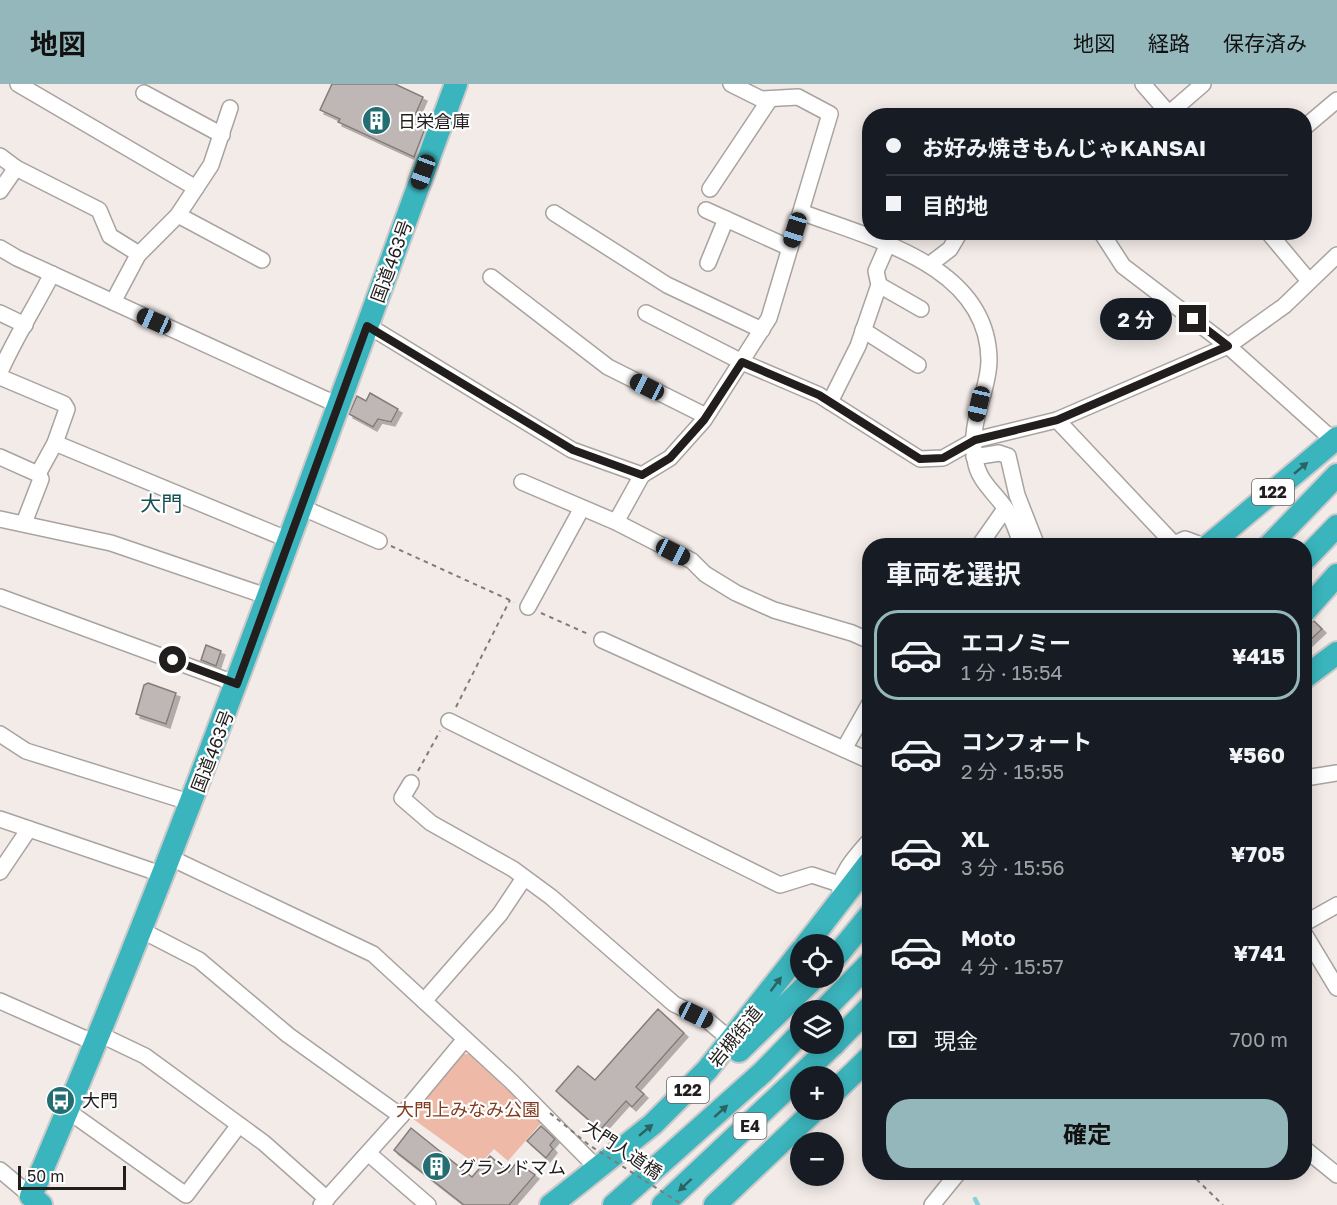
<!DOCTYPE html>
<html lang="ja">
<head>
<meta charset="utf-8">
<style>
  body { margin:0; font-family:"Golos Text","Noto Sans JP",sans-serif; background:#242831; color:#f1f3f6; height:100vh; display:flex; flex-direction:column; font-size:22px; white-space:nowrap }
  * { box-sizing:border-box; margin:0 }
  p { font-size:20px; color:#9ea1a6 }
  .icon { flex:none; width:33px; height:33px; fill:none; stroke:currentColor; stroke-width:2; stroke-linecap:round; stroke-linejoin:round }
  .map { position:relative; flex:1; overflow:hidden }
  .panel { position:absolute; left:862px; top:454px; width:450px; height:642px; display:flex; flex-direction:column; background:#171b24; border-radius:24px; box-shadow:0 3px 15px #0003 }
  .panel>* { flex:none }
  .guide { position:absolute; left:862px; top:24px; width:450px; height:132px; border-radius:24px; box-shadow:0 3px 15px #0003; display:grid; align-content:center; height:132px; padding:0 24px; background:#171b24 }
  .controls { position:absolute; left:790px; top:850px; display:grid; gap:12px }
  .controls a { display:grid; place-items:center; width:54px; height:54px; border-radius:50%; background:#171b24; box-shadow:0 3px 15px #0003; font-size:30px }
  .scale { position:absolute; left:18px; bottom:15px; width:108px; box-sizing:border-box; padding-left:6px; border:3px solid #211e1d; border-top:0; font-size:16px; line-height:21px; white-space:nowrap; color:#211e1d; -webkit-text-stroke:4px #fff; paint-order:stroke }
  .end { position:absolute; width:27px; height:27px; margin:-14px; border:8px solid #211e1d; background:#fff; box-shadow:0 0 0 3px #fff }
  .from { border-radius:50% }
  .bubble { position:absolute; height:42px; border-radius:21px; background:#171b24; box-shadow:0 3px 15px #0003; font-size:20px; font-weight:700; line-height:42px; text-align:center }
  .car { position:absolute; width:18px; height:36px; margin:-18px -9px; border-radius:8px; box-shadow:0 0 4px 2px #0007; background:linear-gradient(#222 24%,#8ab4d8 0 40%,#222 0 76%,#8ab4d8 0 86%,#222 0) }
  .guide b { display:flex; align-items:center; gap:21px; height:57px; font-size:22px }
  .guide b+b { border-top:2px solid #363941 }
  .guide i { width:15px; height:15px; background:#f1f3f6 }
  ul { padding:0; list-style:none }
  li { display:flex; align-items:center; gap:18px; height:90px; margin:0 12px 9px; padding:0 12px; border:3px solid transparent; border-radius:24px }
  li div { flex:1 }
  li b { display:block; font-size:22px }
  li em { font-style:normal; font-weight:700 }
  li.active { border-color:#94b7bb }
  li>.icon { width:54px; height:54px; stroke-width:1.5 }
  h2 { padding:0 24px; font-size:27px; line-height:72px }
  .pay { display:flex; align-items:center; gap:15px; height:66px; padding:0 24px; font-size:22px }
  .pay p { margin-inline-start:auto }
  .cta { display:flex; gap:12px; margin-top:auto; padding:12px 24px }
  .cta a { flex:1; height:69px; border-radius:24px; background:#94b7bb; color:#111; font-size:24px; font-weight:700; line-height:69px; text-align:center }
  header { display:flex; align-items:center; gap:36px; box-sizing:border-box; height:84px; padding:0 30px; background:#94b7bb; color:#111 }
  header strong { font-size:28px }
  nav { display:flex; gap:33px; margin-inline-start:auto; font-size:21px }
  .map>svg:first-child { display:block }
  .green { fill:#eebaa7 }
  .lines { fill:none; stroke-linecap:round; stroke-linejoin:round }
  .stream { stroke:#89d3d8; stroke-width:4.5 }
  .building { fill:#beb7b5; stroke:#837d7a; stroke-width:1.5; filter:url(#shadow) }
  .minor-casing { stroke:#a9a3a0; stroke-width:18 }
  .highway-casing { stroke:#cac9c9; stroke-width:26 }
  .path { stroke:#817c7a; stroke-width:2; stroke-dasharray:4.5 4.5; stroke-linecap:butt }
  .minor { stroke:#fff; stroke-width:15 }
  .highway { stroke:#3bb5bd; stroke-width:22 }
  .path-bridge { stroke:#817c7a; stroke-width:2; stroke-dasharray:4.5 4.5; stroke-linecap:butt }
  .oneway { fill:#2d6265 }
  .route { stroke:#211e1d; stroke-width:8 }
  .labels { text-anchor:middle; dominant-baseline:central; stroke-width:4.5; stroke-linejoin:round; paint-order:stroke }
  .shield { fill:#fff; stroke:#646261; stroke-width:1.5 }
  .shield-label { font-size:16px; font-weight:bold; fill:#211e1d }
  .poi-label { font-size:18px; fill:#211e1d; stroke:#fff; text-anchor:start }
  .street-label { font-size:18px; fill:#211e1d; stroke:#fff }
  .park-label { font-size:18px; fill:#803b1e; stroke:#fff }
  .quarter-label { font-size:21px; fill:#145155; stroke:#fff }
</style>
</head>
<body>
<header>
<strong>地図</strong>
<nav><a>地図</a><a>経路</a><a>保存済み</a></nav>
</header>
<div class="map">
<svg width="1337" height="1121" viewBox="0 0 1337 1121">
  <defs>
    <filter id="shadow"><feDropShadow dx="4" dy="4" stdDeviation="0" flood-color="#0004"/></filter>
  </defs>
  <rect width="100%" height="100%" fill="#f2ebe8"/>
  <polygon class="green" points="461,970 469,970 542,1038 508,1077 494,1065 478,1082 409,1032"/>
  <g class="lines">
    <polyline class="stream" points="975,1115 978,1121"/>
  </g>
  <g class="building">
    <polygon points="332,0 395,0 423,13 413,36 426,42 414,73 338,38 340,35 320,26"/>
    <polygon points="370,309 398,325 391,338 378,335 373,343 349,330 357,312 366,317"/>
    <polygon points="1314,537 1322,545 1305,561 1305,540"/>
    <polygon points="206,561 221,567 216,582 201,576"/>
    <polygon points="148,599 176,609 166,640 136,630 144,601"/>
    <polygon points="658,925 684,949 636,1003 644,1010 632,1023 626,1017 600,1046 556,1007 578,982 595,996"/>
    <polygon points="541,1042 555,1055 550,1061 553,1065 546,1074 527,1057"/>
    <polygon points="411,1044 472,1093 490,1072 509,1088 517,1078 535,1091 509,1121 464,1121 394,1066"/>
  </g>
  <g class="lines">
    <defs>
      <g id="minor">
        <polyline points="18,0 196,104"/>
        <polyline points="1143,0 1171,32"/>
        <polyline points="144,9 222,51"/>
        <polyline points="1166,32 1203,0"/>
        <polyline points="1305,43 1337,16"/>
        <polyline points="0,72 16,84 99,126 110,152 139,170"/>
        <polyline points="710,105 770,15"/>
        <polyline points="0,107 16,84"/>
        <polyline points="706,126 790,164"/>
        <path d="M801,128c71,27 187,53 188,148 0,32 -21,61 -14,99 3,23 21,34 33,53 6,10 10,23 14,34"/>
        <polyline points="554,129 667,201 762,246"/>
        <polyline points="178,131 262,176"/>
        <polyline points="1101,148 1123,182 1228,262 1334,357"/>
        <polyline points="1268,148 1309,197"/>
        <polyline points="0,164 17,174 338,321"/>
        <polyline points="708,179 726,135"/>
        <polyline points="929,181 950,165 960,148"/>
        <polyline points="491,193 608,283 706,332"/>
        <polyline points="879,201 921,225"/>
        <polyline points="113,218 138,171 178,131 211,81 230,24"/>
        <polyline points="0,229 25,241"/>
        <polyline points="646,229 742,278 819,311 920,375 943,374 975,356 1057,336 1228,262 1284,222 1337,171"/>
        <polyline points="367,241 572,366 642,391 670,374 704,336 769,234 830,30 798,13 761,15 731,0"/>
        <polyline points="863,246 918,281"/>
        <path d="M0,288c15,-34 35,-65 52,-98"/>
        <polyline points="0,293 64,320 67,325 55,359 38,390"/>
        <polyline points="830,318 858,262 879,201 876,187 887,162"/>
        <polyline points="1057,336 1173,459"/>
        <polyline points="55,359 289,456"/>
        <polyline points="0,373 38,390 41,395 24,439"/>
        <polyline points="974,373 999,369 1008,372 1017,411 1037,462"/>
        <polyline points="522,398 616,438 692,477 705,490 736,509 774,526 852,549 870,557"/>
        <polyline points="301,423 379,457"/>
        <polyline points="0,435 111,459 269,513"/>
        <polyline points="616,438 642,391"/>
        <polyline points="979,462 1005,425"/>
        <polyline points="1170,462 1185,455 1204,462"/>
        <polyline points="0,513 237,600"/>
        <polyline points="528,523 582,424"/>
        <polyline points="602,556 870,677"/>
        <polyline points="449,637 780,801 812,791 839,800"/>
        <polyline points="0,650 26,667 192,719"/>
        <polyline points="844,665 870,619"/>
        <polyline points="1305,694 1337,689"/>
        <polyline points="411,699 402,714 431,739 513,785 551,813 674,920 707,936 732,957"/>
        <polyline points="0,735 164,791"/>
        <polyline points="171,774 373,870 512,998 598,1085"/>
        <polyline points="0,788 29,745"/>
        <path d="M840,809c-2,-19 18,-39 30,-53"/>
        <polyline points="1305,839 1337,821"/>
        <polyline points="141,846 199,876 288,951 401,1032 321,1121"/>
        <polyline points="1305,851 1337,904"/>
        <polyline points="0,917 95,959"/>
        <polyline points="424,917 500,830 524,794"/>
        <polyline points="99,950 145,972 264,1059 327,1115"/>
        <polyline points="68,1027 186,1111 239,1041"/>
        <polyline points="401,1032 465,955"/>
        <polyline points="1305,1065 1337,1091"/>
        <polyline points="368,1069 428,1121"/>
        <polyline points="0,1086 31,1112"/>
        <polyline points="932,1121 958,1089"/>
      </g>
      <g id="highway">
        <polyline points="1208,462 1337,354"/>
        <polyline points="1269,462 1337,391"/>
        <polyline points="1305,475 1337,442"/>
        <polyline points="1305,527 1337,491"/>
        <polyline points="1305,593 1337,569"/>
        <polyline points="806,861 870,778"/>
        <polyline points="834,875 870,831"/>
        <polyline points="823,927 870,879"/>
        <polyline points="834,960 870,923"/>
        <polyline points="739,967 814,894"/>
        <polyline points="834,1008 870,973"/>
        <path d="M41,1121l-10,-9c157,-364 287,-739 425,-1112"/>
        <polyline points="551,1121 653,1040 707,986 801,867"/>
        <polyline points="614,1121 763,988 801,949"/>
        <polyline points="663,1121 834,960"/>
        <polyline points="715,1121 815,1026"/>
      </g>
    </defs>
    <use href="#minor" class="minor-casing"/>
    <use href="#highway" class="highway-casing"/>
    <g class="path">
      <polyline points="391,462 514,518"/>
      <polyline points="541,529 588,550"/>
      <polyline points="456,623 510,516"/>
      <polyline points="418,687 440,647"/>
      <polyline points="1190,1089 1223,1121"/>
    </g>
    <use href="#minor" class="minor"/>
    <use href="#highway" class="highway"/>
    <polyline class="path-bridge" points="550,1029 589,1061 683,1121"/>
  </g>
  <defs><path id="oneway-solid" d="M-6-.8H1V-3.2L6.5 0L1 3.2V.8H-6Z" transform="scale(1.5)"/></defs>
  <g class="oneway">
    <use href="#oneway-solid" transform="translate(1301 384) rotate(-40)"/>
    <use href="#oneway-solid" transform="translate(776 900) rotate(-53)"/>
    <use href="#oneway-solid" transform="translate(721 1027) rotate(-42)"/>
    <use href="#oneway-solid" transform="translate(646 1046) rotate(-40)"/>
    <use href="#oneway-solid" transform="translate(685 1101) rotate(137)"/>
  </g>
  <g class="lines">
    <polyline class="route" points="173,576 237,600 367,242 573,366 642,391 670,374 704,336 742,278 819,311 920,375 943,374 975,356 1057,336 1228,262 1193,235"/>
  </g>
  <defs>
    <symbol id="building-disc" viewBox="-11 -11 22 22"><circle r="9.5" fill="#236e73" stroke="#fff"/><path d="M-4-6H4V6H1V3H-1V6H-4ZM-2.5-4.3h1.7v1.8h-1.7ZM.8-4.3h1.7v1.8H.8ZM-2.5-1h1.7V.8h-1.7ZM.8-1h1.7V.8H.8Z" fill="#fff"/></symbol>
    <symbol id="bus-disc" viewBox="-11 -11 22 22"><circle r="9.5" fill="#236e73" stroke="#fff"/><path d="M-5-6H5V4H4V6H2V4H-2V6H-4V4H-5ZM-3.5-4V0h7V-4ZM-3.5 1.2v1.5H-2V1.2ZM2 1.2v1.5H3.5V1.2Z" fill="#fff"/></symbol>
  </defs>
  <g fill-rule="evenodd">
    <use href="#building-disc" x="360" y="20" width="33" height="33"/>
    <use href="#bus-disc" x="44" y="1000" width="33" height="33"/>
    <use href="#building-disc" x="420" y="1066" width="33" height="33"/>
  </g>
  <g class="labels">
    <g class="shield">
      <rect x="1252" y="395" width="42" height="26" rx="4.5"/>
      <rect x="667" y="993" width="42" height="26" rx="4.5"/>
      <rect x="733.5" y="1029" width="33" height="26" rx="4.5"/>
    </g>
    <g class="shield-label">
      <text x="1273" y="408">122</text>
      <text x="688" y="1006">122</text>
      <text x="750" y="1042">E4</text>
    </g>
    <g class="poi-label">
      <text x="398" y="37">日栄倉庫</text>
      <text x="82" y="1016">大門</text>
      <text x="458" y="1083">グランドマム</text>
    </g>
    <g class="street-label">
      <text transform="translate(391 177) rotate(-70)">国道463号</text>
      <text transform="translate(212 667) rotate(-69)">国道463号</text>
      <text transform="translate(735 952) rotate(-51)">岩槻街道</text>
      <text transform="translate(623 1065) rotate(34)">大門人道橋</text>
    </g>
    <g class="park-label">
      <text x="468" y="1025">大門上みなみ公園</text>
    </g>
    <g class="quarter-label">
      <text x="161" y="419">大門</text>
    </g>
  </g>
</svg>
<div class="controls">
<a><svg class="icon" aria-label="locate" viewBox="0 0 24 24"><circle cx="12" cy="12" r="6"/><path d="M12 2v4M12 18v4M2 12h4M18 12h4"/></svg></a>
<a><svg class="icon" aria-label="layers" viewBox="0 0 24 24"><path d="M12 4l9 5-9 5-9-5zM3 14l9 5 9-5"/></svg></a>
<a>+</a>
<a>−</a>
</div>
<div class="scale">50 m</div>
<i class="end from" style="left:173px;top:576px"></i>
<i class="end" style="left:1193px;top:235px"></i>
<div class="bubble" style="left:1100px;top:214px;width:72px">2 分</div>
<i class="car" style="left:423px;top:88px;rotate:200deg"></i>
<i class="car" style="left:795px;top:146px;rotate:197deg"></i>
<i class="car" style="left:154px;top:237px;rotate:294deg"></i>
<i class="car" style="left:647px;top:303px;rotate:297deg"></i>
<i class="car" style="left:979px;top:320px;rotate:193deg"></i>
<i class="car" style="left:673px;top:468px;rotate:117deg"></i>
<i class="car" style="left:696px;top:931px;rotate:116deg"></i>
<div class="guide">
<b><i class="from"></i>お好み焼きもんじゃKANSAI</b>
<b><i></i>目的地</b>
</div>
<section class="panel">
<h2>車両を選択</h2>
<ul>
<li class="active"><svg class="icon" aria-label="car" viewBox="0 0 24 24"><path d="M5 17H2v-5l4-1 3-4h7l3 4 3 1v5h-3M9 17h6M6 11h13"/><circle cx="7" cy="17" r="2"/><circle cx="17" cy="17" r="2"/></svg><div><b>エコノミー</b><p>1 分 · 15:54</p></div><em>¥415</em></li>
<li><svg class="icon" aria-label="car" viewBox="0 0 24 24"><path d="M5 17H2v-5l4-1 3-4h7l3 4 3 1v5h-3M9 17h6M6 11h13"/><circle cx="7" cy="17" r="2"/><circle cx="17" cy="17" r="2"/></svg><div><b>コンフォート</b><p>2 分 · 15:55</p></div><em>¥560</em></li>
<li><svg class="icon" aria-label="car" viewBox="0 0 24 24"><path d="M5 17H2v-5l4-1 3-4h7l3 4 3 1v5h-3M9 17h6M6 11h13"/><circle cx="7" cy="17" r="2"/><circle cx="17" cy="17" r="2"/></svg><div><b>XL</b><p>3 分 · 15:56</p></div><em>¥705</em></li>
<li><svg class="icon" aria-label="car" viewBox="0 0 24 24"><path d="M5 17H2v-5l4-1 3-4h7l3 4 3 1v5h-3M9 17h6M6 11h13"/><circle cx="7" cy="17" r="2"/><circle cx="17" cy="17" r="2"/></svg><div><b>Moto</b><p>4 分 · 15:57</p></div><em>¥741</em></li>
</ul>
<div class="pay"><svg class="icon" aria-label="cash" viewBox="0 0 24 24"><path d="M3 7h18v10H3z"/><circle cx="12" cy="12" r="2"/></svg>現金<p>700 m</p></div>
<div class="cta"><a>確定</a></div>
</section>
</div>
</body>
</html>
